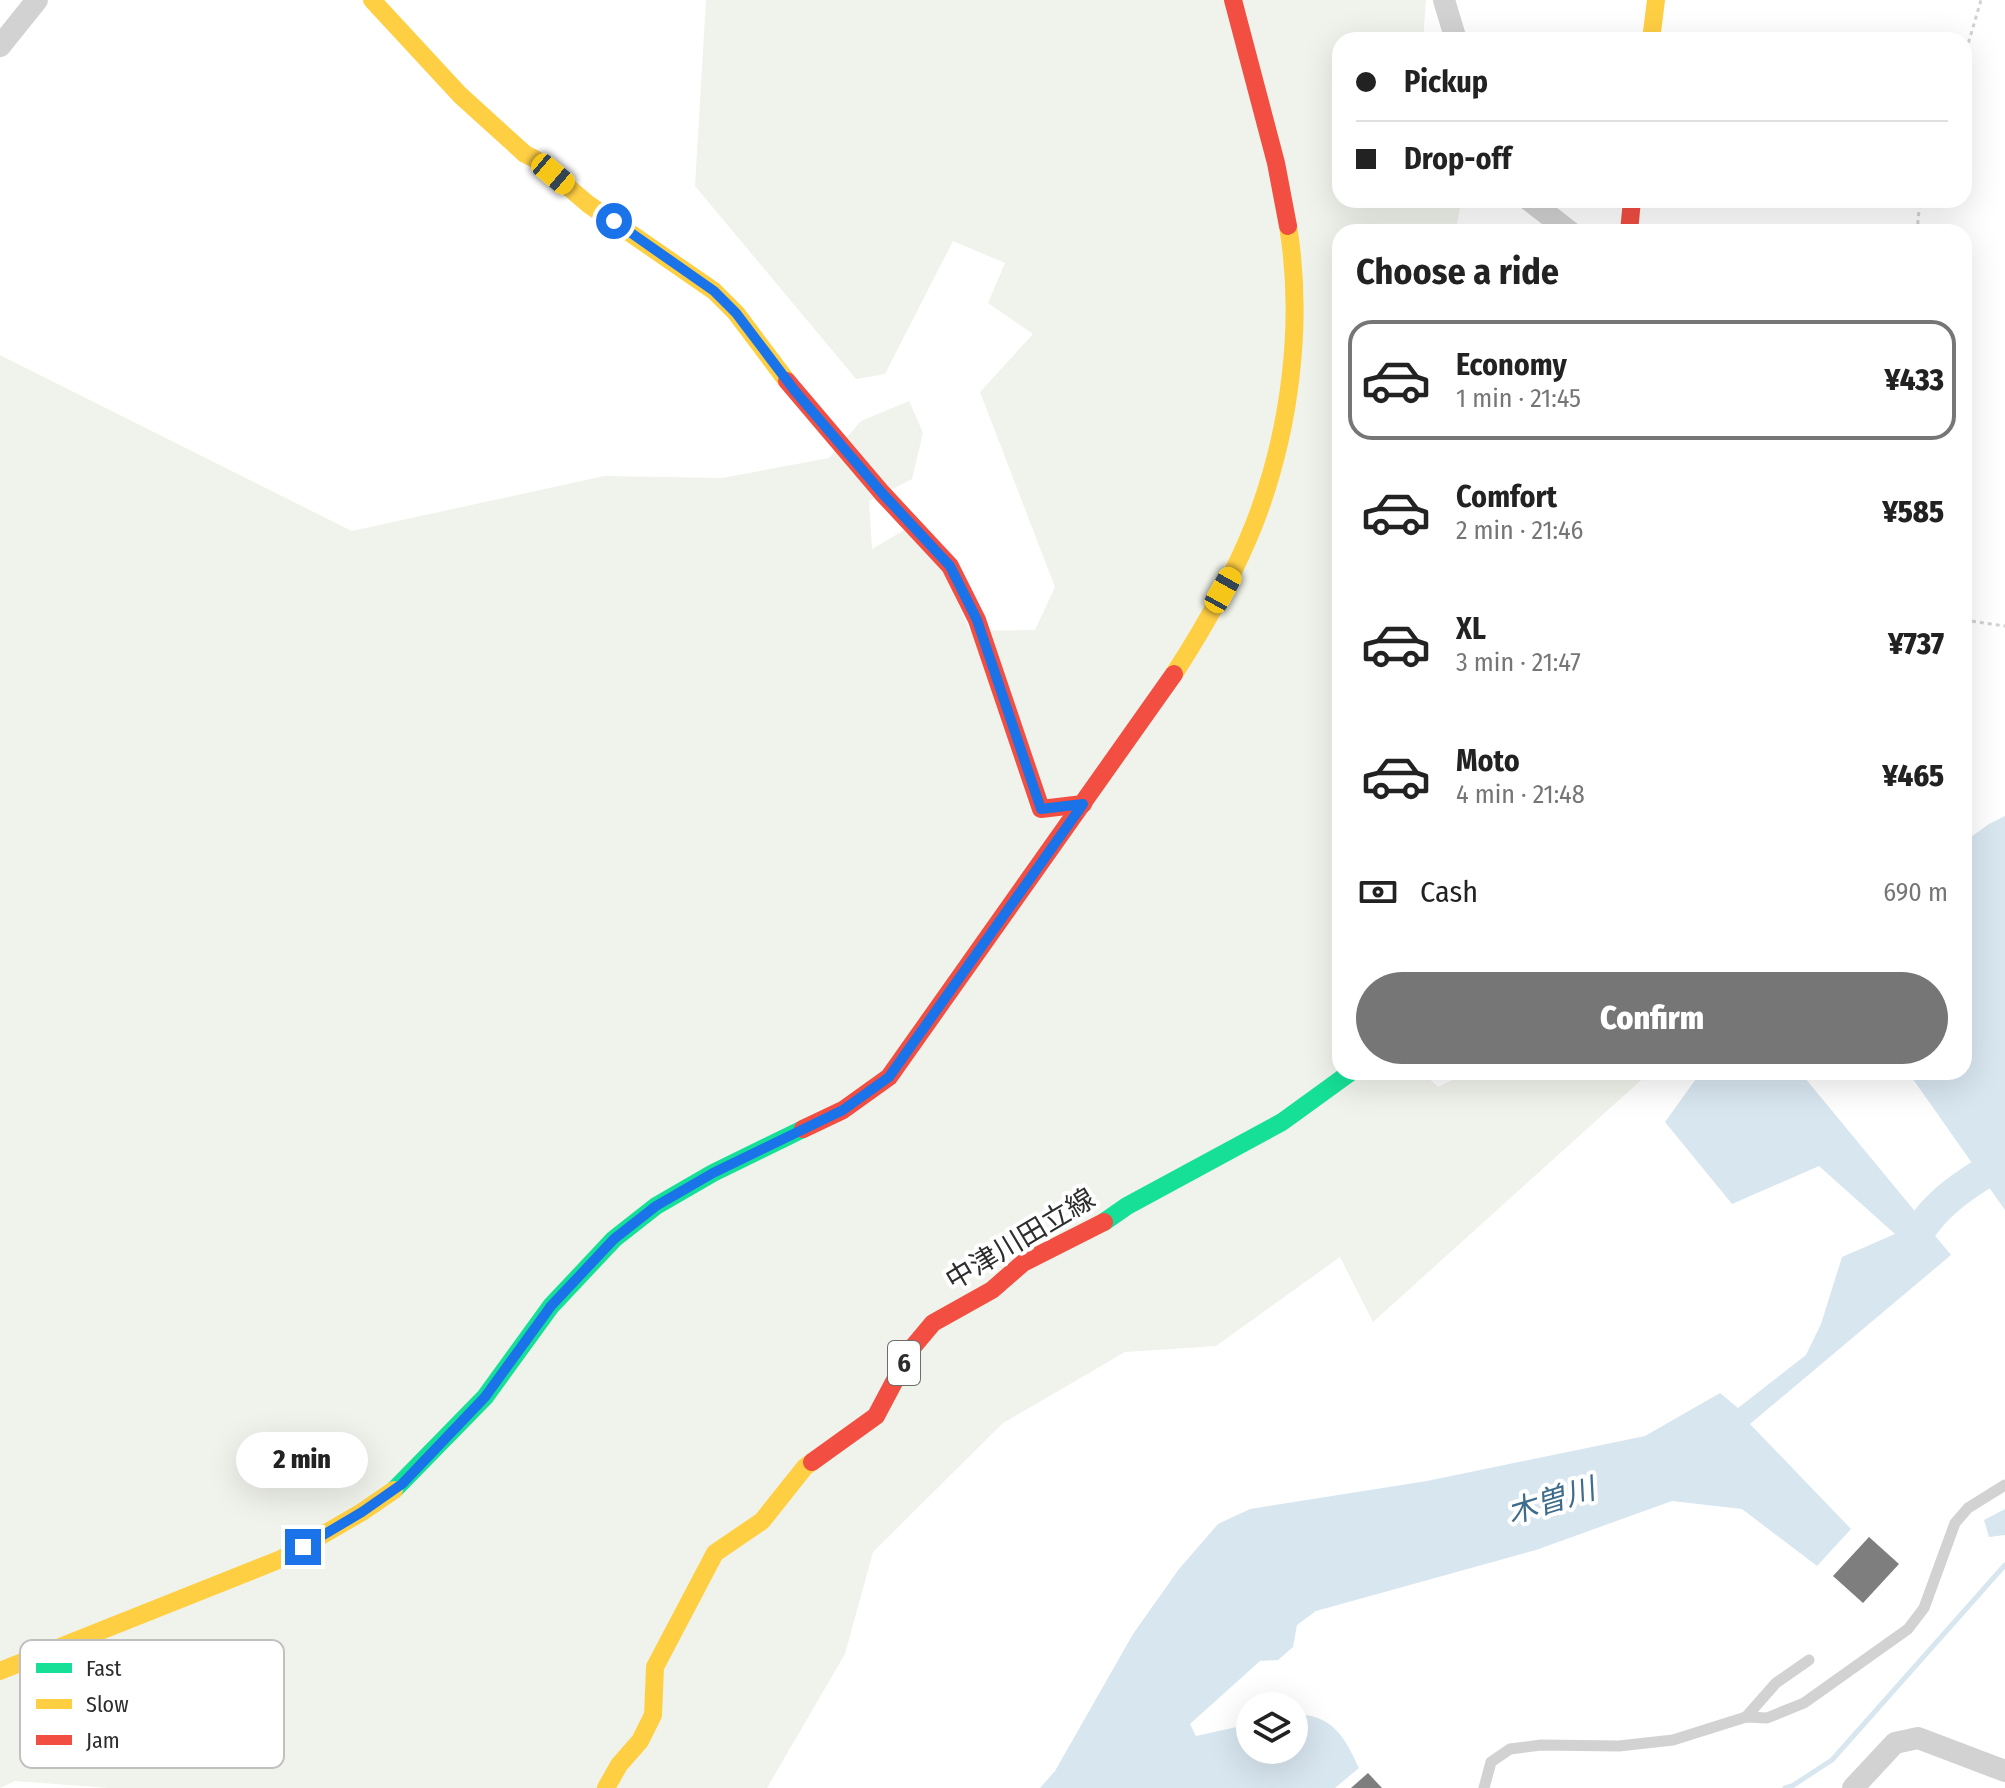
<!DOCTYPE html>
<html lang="en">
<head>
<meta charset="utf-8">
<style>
  body { margin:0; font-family:"Fira Sans Condensed","Noto Sans JP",sans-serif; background:#f2f2f2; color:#222; height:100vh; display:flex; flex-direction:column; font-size:30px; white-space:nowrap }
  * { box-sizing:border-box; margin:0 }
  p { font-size:26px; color:#767676 }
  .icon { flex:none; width:44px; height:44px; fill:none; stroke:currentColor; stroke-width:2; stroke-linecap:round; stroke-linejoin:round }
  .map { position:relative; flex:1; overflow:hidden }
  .side { position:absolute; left:1332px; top:224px; width:640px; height:856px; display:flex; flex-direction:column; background:#fff; border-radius:24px; box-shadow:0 8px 32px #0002 }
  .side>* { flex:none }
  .top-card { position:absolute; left:1332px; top:32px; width:640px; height:176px; border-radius:24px; box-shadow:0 8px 32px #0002; display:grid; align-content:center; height:176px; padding:0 24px; background:#fff }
  .controls { position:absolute; left:1236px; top:1692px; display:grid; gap:16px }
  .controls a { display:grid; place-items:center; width:72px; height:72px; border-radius:50%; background:#fff; box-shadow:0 8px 32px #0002; font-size:40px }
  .end { position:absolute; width:36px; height:36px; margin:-18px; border:10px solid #1a73e8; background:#fff; box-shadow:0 0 0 4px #fff }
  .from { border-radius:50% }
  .bubble { position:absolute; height:56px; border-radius:28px; background:#fff; box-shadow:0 8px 32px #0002; font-size:26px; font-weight:800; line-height:56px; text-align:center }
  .car { position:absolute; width:24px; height:48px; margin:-24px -12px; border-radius:10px; box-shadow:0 0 6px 2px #0007; background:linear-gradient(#f5c518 24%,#345 0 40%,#f5c518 0 76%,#345 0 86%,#f5c518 0) }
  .top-card b { display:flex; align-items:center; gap:28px; height:76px; font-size:30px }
  .top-card b+b { border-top:2px solid #e0e0e0 }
  .top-card i { width:20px; height:20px; background:#222 }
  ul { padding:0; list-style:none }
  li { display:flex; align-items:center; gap:24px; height:120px; margin:0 16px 12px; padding:0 8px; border:4px solid transparent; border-radius:24px }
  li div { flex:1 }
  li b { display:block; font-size:30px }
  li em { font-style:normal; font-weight:800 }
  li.active { border-color:#767676 }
  li>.icon { width:72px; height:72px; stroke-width:1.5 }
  h2 { padding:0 24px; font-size:36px; line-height:96px }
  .pay { display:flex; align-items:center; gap:20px; height:88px; padding:0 24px; font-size:30px }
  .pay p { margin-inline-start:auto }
  .primary-button { display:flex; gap:16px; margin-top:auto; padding:16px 24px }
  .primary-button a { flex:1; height:92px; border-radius:48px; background:#767676; color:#fff; font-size:32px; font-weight:800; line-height:92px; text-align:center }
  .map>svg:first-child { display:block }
  .green { fill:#f0f3eb }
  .water { fill:#d8e6f0 }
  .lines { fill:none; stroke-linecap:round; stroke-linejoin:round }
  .stream { stroke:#d8e6f0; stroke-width:5 }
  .river { stroke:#d8e6f0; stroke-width:32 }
  .building { fill:#7e7e7e }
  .path { stroke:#d2d2d2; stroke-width:3; stroke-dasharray:4 4; stroke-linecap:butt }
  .lane { stroke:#d2d2d2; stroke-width:11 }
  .street { stroke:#d2d2d2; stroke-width:22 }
  .fast { stroke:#16e098; stroke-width:18 }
  .slow { stroke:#ffcf43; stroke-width:18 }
  .jam { stroke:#f24e42; stroke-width:18 }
  .route { stroke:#1a73e8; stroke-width:10 }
  .labels { text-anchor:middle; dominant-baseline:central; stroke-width:8; stroke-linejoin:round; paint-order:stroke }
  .shield { fill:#fff; stroke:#6c6c6c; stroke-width:2 }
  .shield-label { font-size:26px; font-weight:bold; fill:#2d2d2d }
  .street-label { font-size:28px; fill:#2d2d2d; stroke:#fff }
  .water-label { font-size:30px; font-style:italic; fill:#3e6c8c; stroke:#fff }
  .key { fill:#fff; stroke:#c0c0c0; stroke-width:2 }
  .key-label { font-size:22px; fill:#2d2d2d }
</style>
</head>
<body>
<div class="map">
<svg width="2005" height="1788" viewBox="0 0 2005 1788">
  <rect width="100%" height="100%" fill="#fff"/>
  <polygon class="green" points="706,0 1426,0 1423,40 1340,40 1340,200 1462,200 1455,232 1340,232 1340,1072 1422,1072 1438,1087 1469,1072 1650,1072 1373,1322 1340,1257 1216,1346 1125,1352 1003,1423 873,1552 845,1654 767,1788 109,1788 15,1781 0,1788 0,355 352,531 604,476 722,478 829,458 861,421 909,401 923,433 912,479 869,501 872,549 906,529 944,571 970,631 1035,630 1055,587 980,392 1033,334 988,303 1005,263 953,241 885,374 856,379 695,186"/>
  <g class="water">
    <polygon points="2005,816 2005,1210 1908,1072 1964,1072 1964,842 1989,824"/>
    <path d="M1701,1072h99l151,183 -201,169 101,105 -34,37 -75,-57 -70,-8 -136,49 -220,61 -19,14 -4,22 -15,13 -18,1 -70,63 6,12 54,-12v26h44v-36c39,1 50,22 65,54l-24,20h-295l15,-17 78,-137 46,-65 39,-45 32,-15 177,-28 218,-45 75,-43 18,15 68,-53 15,-31 21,-67 53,-23 -76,-68 -87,38 -67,-82z"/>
    <polygon points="2005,1509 2005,1535 1989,1537 1984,1520"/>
  </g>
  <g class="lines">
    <polyline class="stream" points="1785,1788 1792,1786 1832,1760 2005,1565"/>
    <path class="river" d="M1903,1257c29,-53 52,-66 102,-97"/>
  </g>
  <g class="building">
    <polygon points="1869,1537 1899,1564 1863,1603 1833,1576"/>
    <polygon points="1368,1773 1382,1788 1351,1788"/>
  </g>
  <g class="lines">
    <g class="path">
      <polyline points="1964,58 1981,0"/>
      <polyline points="1917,232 1920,200"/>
      <polyline points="1964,620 2005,626"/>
    </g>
    <g class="lane">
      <polyline points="1746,1717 1776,1683 1809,1660"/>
      <polyline points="1484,1788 1491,1762 1510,1749 1541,1745 1619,1746 1673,1740 1746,1717 1767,1718 1804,1703 1908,1629 1924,1608 1955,1523 1968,1508 2005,1485"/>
    </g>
    <g class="street">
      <polyline points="1444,0 1456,40"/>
      <polyline points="0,46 37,0"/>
      <polyline points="1529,200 1570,232"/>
      <polyline points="1853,1788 1895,1743 1918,1738 2005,1771"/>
    </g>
    <g class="fast">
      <polyline points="1104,1222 1127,1206 1282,1122 1351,1072"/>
      <polyline points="394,1490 485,1397 551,1306 614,1239 656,1206 713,1173 803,1129"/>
    </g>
    <g class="slow">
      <polyline points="372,0 460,95 525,154 535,159 588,204 714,291 736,313 787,381"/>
      <polyline points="1651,40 1656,0"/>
      <path d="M1174,674c31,-48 60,-98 81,-152 35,-91 49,-199 33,-296"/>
      <polyline points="0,1671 281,1559 362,1512 394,1490"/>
      <polyline points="606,1788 619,1765 640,1741 653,1715 655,1667 715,1553 762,1521 805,1467 812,1462"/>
    </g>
    <g class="jam">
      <polyline points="1233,0 1276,163 1288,226"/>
      <polyline points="1629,232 1632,200"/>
      <polyline points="787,381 882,493 950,566 977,620 1041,809 1083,804"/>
      <polyline points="803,1129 843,1110 889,1077 1174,674"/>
      <polyline points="812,1462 876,1416 912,1348 933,1323 992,1290 1023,1263 1104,1222"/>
    </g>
  </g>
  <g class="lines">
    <polyline class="route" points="303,1547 362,1512 402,1484 485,1397 551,1306 614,1239 656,1206 713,1173 843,1110 889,1077 1083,804 1041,809 977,620 950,566 882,493 795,391 736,313 714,291 614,221"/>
  </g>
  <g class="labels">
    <rect class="shield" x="888" y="1341" width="32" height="44" rx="6"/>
    <g class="shield-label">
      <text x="904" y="1363">6</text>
    </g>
    <g class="street-label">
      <text transform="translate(1020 1239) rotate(-31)">中津川田立線</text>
    </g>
    <g class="water-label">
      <text transform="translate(1551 1501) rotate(-17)">木曽川</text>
    </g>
  </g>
  <rect x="20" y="1640" width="264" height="128" rx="12" class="key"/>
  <rect x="36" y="1663" width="36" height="10" fill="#16e098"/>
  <rect x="36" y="1699" width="36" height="10" fill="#ffcf43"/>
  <rect x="36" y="1735" width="36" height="10" fill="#f24e42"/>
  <g class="key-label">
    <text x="86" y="1676">Fast</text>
    <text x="86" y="1712">Slow</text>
    <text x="86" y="1748">Jam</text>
  </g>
</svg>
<div class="controls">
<a><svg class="icon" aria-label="layers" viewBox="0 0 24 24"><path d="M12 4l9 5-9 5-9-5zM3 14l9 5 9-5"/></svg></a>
</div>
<i class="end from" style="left:614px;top:221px"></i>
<i class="end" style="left:303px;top:1547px"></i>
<div class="bubble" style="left:236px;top:1432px;width:132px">2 min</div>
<i class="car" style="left:553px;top:174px;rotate:130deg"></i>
<i class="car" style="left:1223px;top:590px;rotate:29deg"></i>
<div class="top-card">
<b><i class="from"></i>Pickup</b>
<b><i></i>Drop-off</b>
</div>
<section class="side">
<h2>Choose a ride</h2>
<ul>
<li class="active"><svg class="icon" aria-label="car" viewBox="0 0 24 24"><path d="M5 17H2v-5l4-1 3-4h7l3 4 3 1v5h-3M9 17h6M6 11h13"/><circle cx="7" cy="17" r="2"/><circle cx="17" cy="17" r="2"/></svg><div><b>Economy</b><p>1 min · 21:45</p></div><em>¥433</em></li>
<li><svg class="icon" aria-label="car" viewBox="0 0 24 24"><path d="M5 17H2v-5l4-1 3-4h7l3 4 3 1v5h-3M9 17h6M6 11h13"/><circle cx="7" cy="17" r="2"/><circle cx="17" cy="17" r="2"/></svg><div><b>Comfort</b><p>2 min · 21:46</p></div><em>¥585</em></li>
<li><svg class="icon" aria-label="car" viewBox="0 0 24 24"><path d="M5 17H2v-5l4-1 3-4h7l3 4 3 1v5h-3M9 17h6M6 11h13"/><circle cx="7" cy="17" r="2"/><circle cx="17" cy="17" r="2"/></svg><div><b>XL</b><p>3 min · 21:47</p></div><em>¥737</em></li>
<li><svg class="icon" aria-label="car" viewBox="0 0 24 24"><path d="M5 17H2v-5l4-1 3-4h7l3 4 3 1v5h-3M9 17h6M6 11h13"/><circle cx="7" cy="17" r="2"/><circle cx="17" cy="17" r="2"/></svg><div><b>Moto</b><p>4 min · 21:48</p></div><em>¥465</em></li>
</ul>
<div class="pay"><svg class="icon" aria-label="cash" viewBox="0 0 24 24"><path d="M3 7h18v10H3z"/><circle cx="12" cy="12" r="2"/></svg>Cash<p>690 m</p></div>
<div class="primary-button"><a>Confirm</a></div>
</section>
</div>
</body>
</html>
